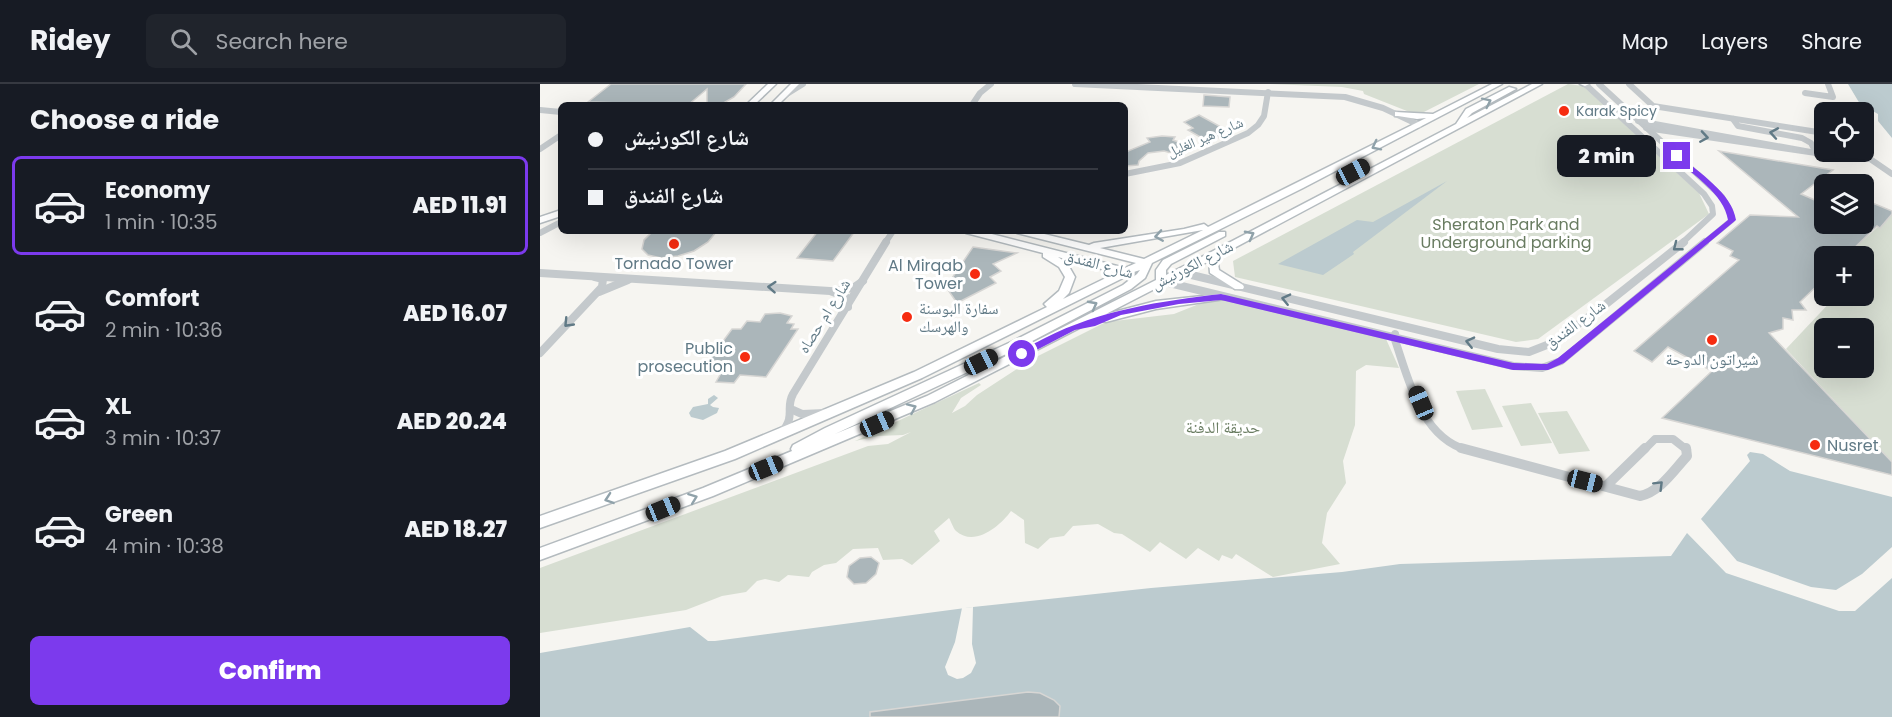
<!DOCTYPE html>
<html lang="en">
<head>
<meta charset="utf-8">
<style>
  body { margin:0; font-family:Poppins,"Noto Naskh Arabic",sans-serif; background:#20242c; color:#f1f3f6; height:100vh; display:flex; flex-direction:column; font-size:22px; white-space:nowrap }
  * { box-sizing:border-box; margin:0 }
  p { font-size:20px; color:#9ea1a6 }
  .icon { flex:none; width:33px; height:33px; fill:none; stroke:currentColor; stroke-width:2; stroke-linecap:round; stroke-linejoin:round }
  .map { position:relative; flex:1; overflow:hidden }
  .sheet { display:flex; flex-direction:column; background:#171b24; width:540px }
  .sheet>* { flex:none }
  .guide { position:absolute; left:18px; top:18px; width:570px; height:132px; border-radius:9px; box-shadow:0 6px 24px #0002; display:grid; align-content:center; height:132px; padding:0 30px; background:#171b24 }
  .tools { position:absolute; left:1274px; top:18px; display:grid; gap:12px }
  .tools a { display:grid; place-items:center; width:60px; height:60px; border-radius:9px; background:#171b24; box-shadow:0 6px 24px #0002; font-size:30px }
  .end { position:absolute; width:27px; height:27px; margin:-14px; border:8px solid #7c3aed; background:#fff; box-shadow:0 0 0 3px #fff }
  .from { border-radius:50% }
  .bubble { position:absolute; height:42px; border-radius:9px; background:#171b24; box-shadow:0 6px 24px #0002; font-size:20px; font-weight:800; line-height:42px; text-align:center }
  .car { position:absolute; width:18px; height:36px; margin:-18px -9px; border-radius:8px; box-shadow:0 0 4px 2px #0007; background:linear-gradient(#222 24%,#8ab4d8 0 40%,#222 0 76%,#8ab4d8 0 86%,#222 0) }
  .guide b { display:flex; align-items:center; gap:21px; height:57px; font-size:22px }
  .guide b+b { border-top:2px solid #363941 }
  .guide i { width:15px; height:15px; background:#f1f3f6 }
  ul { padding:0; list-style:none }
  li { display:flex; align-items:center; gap:18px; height:99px; margin:0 12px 9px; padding:0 18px; border:3px solid transparent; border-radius:9px }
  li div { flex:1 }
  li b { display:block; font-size:22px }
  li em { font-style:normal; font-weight:800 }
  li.selected { border-color:#7c3aed }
  li>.icon { width:54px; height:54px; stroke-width:1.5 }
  h2 { padding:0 30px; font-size:27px; line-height:72px }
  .cta { display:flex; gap:12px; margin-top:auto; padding:12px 30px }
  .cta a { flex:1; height:69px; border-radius:9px; background:#7c3aed; color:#fff; font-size:24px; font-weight:800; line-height:69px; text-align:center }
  header { display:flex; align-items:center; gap:36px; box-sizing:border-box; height:84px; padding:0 30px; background:#171b24; border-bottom:2px solid #363941 }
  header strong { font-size:28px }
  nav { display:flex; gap:33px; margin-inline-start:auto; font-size:21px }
  .search { width:420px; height:54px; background:#20242c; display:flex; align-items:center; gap:15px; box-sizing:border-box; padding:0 21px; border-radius:9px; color:#9ea1a6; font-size:22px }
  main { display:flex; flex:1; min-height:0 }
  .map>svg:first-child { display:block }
  .green { fill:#d7ded2; fill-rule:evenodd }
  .water { fill:#bccbcf }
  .pier { fill:#f6f5f1 }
  .building { fill:#abb6ba; stroke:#d7d6d4; stroke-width:1.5 }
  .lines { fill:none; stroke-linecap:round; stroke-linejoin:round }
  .secondary-casing { stroke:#b4bbbf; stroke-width:3 }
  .street-far2 { stroke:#c4c9cc; stroke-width:6 }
  .street-far1 { stroke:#c4c9cc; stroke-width:8 }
  .street { stroke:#c4c9cc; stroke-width:10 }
  .secondary { fill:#fff; fill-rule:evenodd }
  .oneway { stroke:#90a2aa }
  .oneway2 { stroke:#617a86 }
  .route { fill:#7c3aed }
  .poi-dot { fill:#f62c11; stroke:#fff; stroke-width:2 }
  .labels { text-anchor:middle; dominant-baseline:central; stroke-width:6; stroke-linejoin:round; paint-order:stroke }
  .far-poi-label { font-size:14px; fill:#617a86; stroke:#fff; text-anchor:start }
  .far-street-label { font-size:14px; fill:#617a86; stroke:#fff }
  .park-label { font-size:16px; fill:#697c61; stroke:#fff }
  .poi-label { font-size:16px; fill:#617a86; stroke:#fff }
  .street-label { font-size:16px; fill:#617a86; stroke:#fff }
</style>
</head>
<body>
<header>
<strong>Ridey</strong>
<div class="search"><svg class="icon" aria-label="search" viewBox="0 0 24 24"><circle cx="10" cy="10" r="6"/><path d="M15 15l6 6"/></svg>Search here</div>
<nav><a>Map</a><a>Layers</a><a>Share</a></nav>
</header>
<main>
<section class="sheet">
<h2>Choose a ride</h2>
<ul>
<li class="selected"><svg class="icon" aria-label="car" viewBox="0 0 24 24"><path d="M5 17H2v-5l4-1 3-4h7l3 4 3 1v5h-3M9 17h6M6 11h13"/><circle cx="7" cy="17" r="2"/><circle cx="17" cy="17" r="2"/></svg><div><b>Economy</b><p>1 min · 10:35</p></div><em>AED 11.91</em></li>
<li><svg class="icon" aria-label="car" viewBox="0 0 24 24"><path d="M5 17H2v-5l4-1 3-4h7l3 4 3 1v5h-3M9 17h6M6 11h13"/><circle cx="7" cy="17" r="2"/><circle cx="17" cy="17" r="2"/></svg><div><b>Comfort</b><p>2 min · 10:36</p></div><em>AED 16.07</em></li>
<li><svg class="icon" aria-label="car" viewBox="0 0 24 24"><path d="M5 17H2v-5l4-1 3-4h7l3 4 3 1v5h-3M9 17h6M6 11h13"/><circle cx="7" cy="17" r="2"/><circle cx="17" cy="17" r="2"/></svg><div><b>XL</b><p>3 min · 10:37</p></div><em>AED 20.24</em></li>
<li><svg class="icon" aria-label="car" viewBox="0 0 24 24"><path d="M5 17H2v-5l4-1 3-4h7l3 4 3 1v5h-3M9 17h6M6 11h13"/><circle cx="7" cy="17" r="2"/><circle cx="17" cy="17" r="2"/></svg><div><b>Green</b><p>4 min · 10:38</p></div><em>AED 18.27</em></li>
</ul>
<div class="cta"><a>Confirm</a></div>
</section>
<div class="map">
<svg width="1352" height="633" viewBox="0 0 1352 633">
  <rect width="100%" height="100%" fill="#f6f5f1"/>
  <g class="green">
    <polygon points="729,0 939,0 880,30 872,29 824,10 823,7 802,3"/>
    <polygon points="1028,0 1043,2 1159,109 1169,130 998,255 976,258 695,193 693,177"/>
    <path d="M1352,130v248l-106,-113 50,-53h27v-40h-17zM1284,244h39v40h-39z"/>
    <path d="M683,214l163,41 13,29 -33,-3 -10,6 -1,54 -12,36 3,22 -19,30 -5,30 18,21 -67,13 -37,-23 -4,5 -10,-4 -3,6 -21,-13 -12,11 -26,-17 -10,10 -28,-18 -8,-1 -16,-9 -25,2 -9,10 -14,2 -12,11 -13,-6 -1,-23 -13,-9c-10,14 -36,37 -55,20 -3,-3 -5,-10 -7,-13l-15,13 6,10 -28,24 -10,-6 -19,1 -5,-12 -25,1 -17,14 -12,2 -12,7 -3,5 -21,-2 -9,7 -14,-3 -8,2 -11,11 -24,4 -36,14 -146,23v-65l328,-122 20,-2 23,-12 -8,3 -25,1 -23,5 124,-58 2,2 -20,13 -9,15 13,-7 12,-11 55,-36 74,-37 68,-8 30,-12z"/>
    <polygon points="945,305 963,343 932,346 916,307"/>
    <polygon points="991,319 1012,359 981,362 962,322"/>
    <polygon points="1027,327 1050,367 1019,370 998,329"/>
  </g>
  <g class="water">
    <polygon points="1308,0 1352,0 1352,54 1338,37 1338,30 1320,20"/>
    <polygon points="907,97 813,168 814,170 783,191 738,180 817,136 833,138"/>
    <polygon points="174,311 178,314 170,321 173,323 179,324 177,329 163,336 151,333 149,329 153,323 168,320 168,315"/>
    <polygon points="1210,368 1223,370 1250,387 1352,413 1352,463 1322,490 1296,506 1271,503 1197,477 1161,435 1210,377 1207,371"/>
    <polygon points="1147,449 1186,489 1299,527 1315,527 1352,494 1352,633 0,633 0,569 150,543 168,557 175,557 433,523 611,504 802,488 860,480 1131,472"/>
  </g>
  <polygon class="pier" points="433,523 432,560 436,579 431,589 423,594 417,595 408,591 405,583 415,558 422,524"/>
  <g class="building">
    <polygon points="71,0 206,0 194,13 180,21 167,21 167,5 148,21 48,18"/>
    <polygon points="664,11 690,13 689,23 663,22"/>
    <polygon points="659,31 690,48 669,58 648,46 653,44 644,38"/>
    <polygon points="622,52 635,53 633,56 655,64 638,71 624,67 608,69 599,77 598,81 585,82 585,71 588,67 610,58 607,54"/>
    <polygon points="1179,67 1293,86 1261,110 1284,120 1284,140 1323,140 1323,115 1352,127 1352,130 1340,144 1337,142 1306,172 1284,172 1284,195 1260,218 1266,226 1252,226 1253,236 1243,234 1243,245 1229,249 1352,378 1352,391 1122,334 1172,287 1128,263 1112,278 1094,267 1199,176 1190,172 1193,167 1177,159 1210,131 1258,133"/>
    <polygon points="113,147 177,147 168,158 154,167 138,172 121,174 108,171 102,165 104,156"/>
    <polygon points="278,147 315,147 293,177 257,174"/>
    <polygon points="433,163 477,169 453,180 461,187 450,193 456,199 417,219 406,203"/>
    <polygon points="240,229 252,232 247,239 254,240 251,245 258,245 226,293 200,291 194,299 176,298 181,289 160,288 192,245 201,245 207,237 220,238 225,230"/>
    <polygon points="331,473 339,479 336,490 326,499 314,500 307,493 309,482 320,474"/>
    <polygon points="488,608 500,609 514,616 520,622 519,633 330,633 330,628"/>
  </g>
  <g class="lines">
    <defs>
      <g id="secondary">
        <polygon points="228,0 236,0 214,21 206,21"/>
        <polygon points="251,0 259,0 238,21 230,21"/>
        <path d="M952,0h10l-199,104 -151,75 -7,15 -14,11 -112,59 -184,86 92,-38 229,-116v-10l7,-10 56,-28h6v4l-54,28 -5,6v5l26,-13 264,-138 10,-15 43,-22 7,2 -44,24 -5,5 65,-34h10l-321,171 -3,9 1,6 24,15 1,2 -1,2h-8l-25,-16 -1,-12 -103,53 50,-13 65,-7 4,1 1,2 -1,2 -69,10 -50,13 -4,-1 -1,-4 -166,85 -222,94 -173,64v-12l163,-60 89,-37 -1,-2 2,-4 32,-17 186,-86 112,-57 14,-11 3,-4 -6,2v3l-7,1 -205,102 -187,81 -195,69v-12l185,-65 189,-79 133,-65 -3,-3 15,-13 6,-14 -6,-10 -16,-10v-4l-77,-20 -2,-2h16l145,37 11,-5 -119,-30 -2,-2h17l57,14 5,-2 90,-14 20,-5 4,3 218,-109 -9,1 -19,-3h-3v-4l38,2zM663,146l-59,29 -44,-11zM518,173l58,16 -53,26 6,-6 6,-16 -8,-14z"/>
        <polygon points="1040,0 1049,0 1045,2"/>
        <polygon points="21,126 21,132 0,139 0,133"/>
      </g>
    </defs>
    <use href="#secondary" class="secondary-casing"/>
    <g class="street-far2">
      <polyline points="535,0 805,13 843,24 879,41"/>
      <polyline points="1045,0 1164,110 1172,122 1173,130 1142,159"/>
      <polyline points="1059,0 1182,113 1190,126 1192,136 1164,159"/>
      <polyline points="1089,0 1113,22 1284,49"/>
      <polyline points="1265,9 1293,13 1288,0"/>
      <polyline points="242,13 263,0"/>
      <polyline points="432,21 440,9 451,0"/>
      <polyline points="0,26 21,28"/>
      <polyline points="1193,35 1198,42 1262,54 1271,59 1275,67"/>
      <polyline points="1098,37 1276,69 1106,44"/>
      <polyline points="0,65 21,51"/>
      <polyline points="1320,68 1352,90"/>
      <polyline points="585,90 640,79 708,49 718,41 724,32 728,8"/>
      <polyline points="0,149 21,138"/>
      <polyline points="345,159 353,147"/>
    </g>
    <g class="street-far1">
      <polyline points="639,188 958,265 989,268 1012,259 1061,224 1144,158"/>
      <polyline points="0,189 290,207 306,213 308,223"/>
      <polyline points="621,197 973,282 1002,284 1021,277 1165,158"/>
      <polyline points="293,207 313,204 323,197"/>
      <polyline points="59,208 88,196"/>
      <path d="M855,250l-1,3c14,40 26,100 73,113"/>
      <polyline points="0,269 62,203 63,195 55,193"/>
      <polyline points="253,326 262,330 285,329"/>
      <path d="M242,348c14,-17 3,-23 11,-38l93,-152"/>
      <polyline points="1104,366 1115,355 1133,355 1147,366"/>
    </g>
    <g class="street">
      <path d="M921,364l179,48c20,-4 34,-26 47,-40l-1,-8"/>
      <polyline points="1066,402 1105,364"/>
    </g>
    <use href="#secondary" class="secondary"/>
  </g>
  <defs><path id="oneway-chevron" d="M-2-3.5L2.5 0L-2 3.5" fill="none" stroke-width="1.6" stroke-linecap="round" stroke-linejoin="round" transform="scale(1.5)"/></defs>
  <g class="oneway">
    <use href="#oneway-chevron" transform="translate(947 18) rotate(-26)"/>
    <use href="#oneway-chevron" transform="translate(836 62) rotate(153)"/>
    <use href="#oneway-chevron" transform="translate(710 151) rotate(-28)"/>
    <use href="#oneway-chevron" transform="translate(619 152) rotate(171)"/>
    <use href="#oneway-chevron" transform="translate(553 221) rotate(-28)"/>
    <use href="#oneway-chevron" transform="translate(372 324) rotate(-24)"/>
    <use href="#oneway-chevron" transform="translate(153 414) rotate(-21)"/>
    <use href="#oneway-chevron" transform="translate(69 415) rotate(161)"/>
  </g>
  <g class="oneway2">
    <use href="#oneway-chevron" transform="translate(1234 49) rotate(-170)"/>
    <use href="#oneway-chevron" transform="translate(1164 53) rotate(9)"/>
    <use href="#oneway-chevron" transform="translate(1137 163) rotate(142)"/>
    <use href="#oneway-chevron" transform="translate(232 203) rotate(-176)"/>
    <use href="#oneway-chevron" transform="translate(746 215) rotate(-167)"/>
    <use href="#oneway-chevron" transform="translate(28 239) rotate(134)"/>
    <use href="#oneway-chevron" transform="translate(930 258) rotate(-167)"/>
    <use href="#oneway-chevron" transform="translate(1119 401) rotate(-45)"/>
  </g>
  <path class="route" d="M1135,71h4c20,18 53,38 57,65l-172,143 -16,7h-35l-292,-70 -42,4 -58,11 -26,11 -20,4 -50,26h-6l-2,-2c7,-7 19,-11 28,-16 55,-28 116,-37 176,-44l292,69 34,1 11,-6 170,-138c-4,-26 -35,-45 -53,-62z"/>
  <g class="poi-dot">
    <circle cx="1024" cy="27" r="6"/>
    <circle cx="134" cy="160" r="6"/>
    <circle cx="435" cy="190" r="6"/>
    <circle cx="367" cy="233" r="6"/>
    <circle cx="1172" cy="256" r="6"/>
    <circle cx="205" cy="273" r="6"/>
    <circle cx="1275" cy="361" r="6"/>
  </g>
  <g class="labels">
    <g class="far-poi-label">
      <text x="1036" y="27">Karak Spicy</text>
    </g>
    <g class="far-street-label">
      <text transform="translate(665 53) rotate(-23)">شارع هير الغليل</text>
    </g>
    <g class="park-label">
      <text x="966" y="140">Sheraton Park and<tspan x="966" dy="18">Underground parking</tspan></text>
      <text x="683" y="343">حديقة الدفنة</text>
    </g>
    <g class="poi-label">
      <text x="134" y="179">Tornado Tower</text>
      <text x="423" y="181" text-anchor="end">Al Mirqab<tspan x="423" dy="18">Tower</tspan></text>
      <text x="379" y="224" text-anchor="start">سفارة البوسنة<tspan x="379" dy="18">والهرسك</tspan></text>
      <text x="193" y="264" text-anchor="end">Public<tspan x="193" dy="18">prosecution</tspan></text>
      <text x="1172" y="275">شيراتون الدوحة</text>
      <text x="1287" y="361" text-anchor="start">Nusret</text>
    </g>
    <g class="street-label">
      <text transform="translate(559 180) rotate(15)">شارع الفندق</text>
      <text transform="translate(652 181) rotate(-27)">شارع الكورنيش</text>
      <text transform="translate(284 232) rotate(-58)">شارع ام حصاه</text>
      <text transform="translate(1035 240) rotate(-36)">شارع الفندق</text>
    </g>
  </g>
</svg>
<div class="tools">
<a><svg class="icon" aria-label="locate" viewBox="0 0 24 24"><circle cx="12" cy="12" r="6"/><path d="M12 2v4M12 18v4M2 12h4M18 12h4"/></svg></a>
<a><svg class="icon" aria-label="layers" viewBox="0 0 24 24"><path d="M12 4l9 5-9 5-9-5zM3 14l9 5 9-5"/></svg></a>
<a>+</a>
<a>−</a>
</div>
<i class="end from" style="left:482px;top:270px"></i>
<i class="end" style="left:1137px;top:72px"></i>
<div class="bubble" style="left:1017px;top:51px;width:99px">2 min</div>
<i class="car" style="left:813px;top:88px;rotate:62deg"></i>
<i class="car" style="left:441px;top:278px;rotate:64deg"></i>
<i class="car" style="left:881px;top:319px;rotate:337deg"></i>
<i class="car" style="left:337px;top:340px;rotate:66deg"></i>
<i class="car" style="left:226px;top:384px;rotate:68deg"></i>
<i class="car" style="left:1045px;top:397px;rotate:104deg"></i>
<i class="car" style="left:123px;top:425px;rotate:68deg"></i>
<div class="guide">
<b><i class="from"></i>شارع الكورنيش</b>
<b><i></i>شارع الفندق</b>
</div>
</div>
</main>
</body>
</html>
